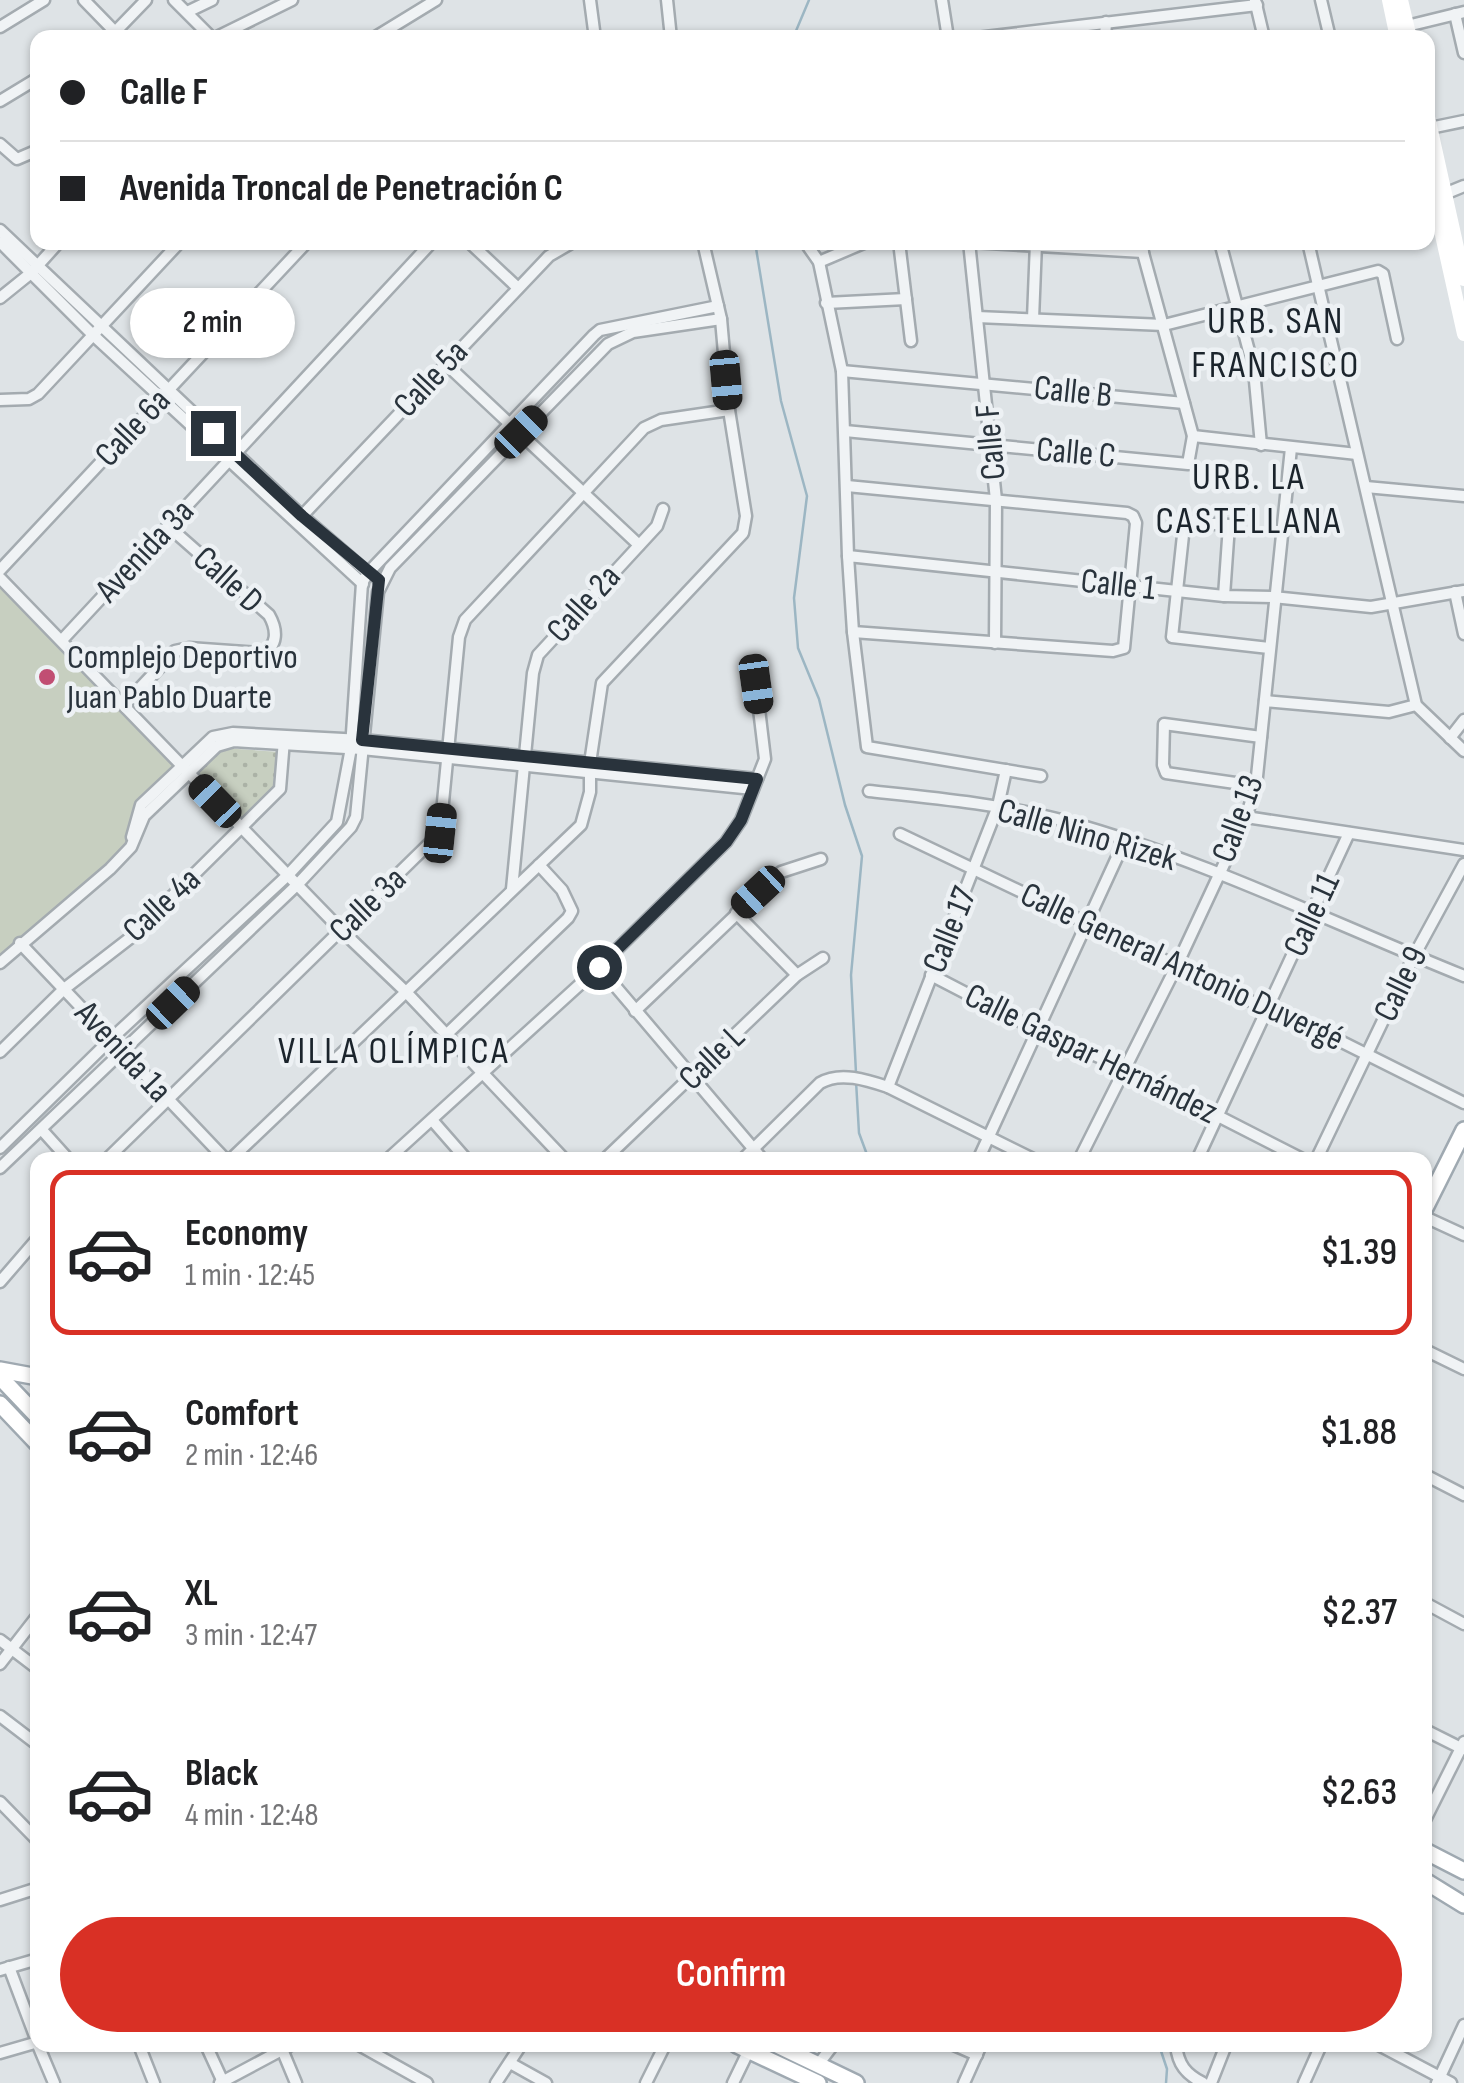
<!DOCTYPE html>
<html lang="en">
<head>
<meta charset="utf-8">
<style>
  body { margin:0; font-family:"Sofia Sans Condensed",sans-serif; background:#f2f2f2; color:#202124; height:100vh; display:flex; flex-direction:column; font-size:38px; white-space:nowrap }
  * { box-sizing:border-box; margin:0 }
  p { font-size:32px; color:#757577 }
  .icon { flex:none; width:55px; height:55px; fill:none; stroke:currentColor; stroke-width:2; stroke-linecap:round; stroke-linejoin:round }
  .map { position:relative; flex:1; overflow:hidden }
  .details { position:absolute; left:30px; top:1152px; width:1402px; height:900px; display:flex; flex-direction:column; background:#fff; border-radius:20px; box-shadow:0 2px 8px #0004 }
  .details>* { flex:none }
  .banner { position:absolute; left:30px; top:30px; width:1405px; height:220px; border-radius:20px; box-shadow:0 2px 8px #0004; display:grid; align-content:center; height:220px; padding:0 30px; background:#fff }
  .end { position:absolute; width:45px; height:45px; margin:-22px; border:12px solid #29333c; background:#fff; box-shadow:0 0 0 5px #fff }
  .from { border-radius:50% }
  .bubble { position:absolute; height:70px; border-radius:35px; background:#fff; box-shadow:0 2px 8px #0004; font-size:32px; font-weight:600; line-height:70px; text-align:center }
  .car { position:absolute; width:30px; height:60px; margin:-30px -15px; border-radius:12px; box-shadow:0 0 8px 2px #0007; background:linear-gradient(#222 24%,#8ab4d8 0 40%,#222 0 76%,#8ab4d8 0 86%,#222 0) }
  .banner b { display:flex; align-items:center; gap:35px; height:95px; font-size:38px }
  .banner b+b { border-top:2px solid #e0e0e0 }
  .banner i { width:25px; height:25px; background:#202124 }
  ul { padding:18px 0 0; list-style:none }
  li { display:flex; align-items:center; gap:30px; height:165px; margin:0 20px 15px; padding:0 10px; border:5px solid transparent; border-radius:20px }
  li div { flex:1 }
  li b { display:block; font-size:38px }
  li em { font-style:normal; font-weight:600 }
  li.on { border-color:#d93025 }
  li>.icon { width:90px; height:90px; stroke-width:1.5 }
  .button { display:flex; gap:20px; margin-top:auto; padding:20px 30px }
  .button a { flex:1; height:115px; border-radius:60px; background:#d93025; color:#fff; font-size:40px; font-weight:600; line-height:115px; text-align:center }
  .map>svg:first-child { display:block }
  .grass { fill:#c7cfc0 }
  .park { fill:url(#park-dots) }
  .lines { fill:none; stroke-linecap:round; stroke-linejoin:round }
  .stream { stroke:#9cb6c3; stroke-width:2.5 }
  .street-casing { stroke:#a4abb0; stroke-width:15 }
  .primary-casing { stroke:#9fa9b1; stroke-width:20 }
  .street { stroke:#f0f3f5; stroke-width:10 }
  .secondary { stroke:#fff; stroke-width:14 }
  .primary { stroke:#fff; stroke-width:15 }
  .route { stroke:#29333c; stroke-width:12 }
  .poi-dot { fill:#c14e73; stroke:#edf1f4; stroke-width:4 }
  .labels { text-anchor:middle; dominant-baseline:central; stroke-width:9; stroke-linejoin:round; paint-order:stroke }
  .street-label { font-size:35px; fill:#29333c; stroke:#edf1f4 }
  .poi-label { font-size:35px; fill:#29333c; stroke:#edf1f4; text-anchor:start }
  .neighbourhood-label { font-size:38px; letter-spacing:2.5px; fill:#1b242c; stroke:#edf1f4 }
</style>
</head>
<body>
<div class="map">
<svg width="1464" height="2083" viewBox="0 0 1464 2083">
  <defs>
    <pattern id="park-dots" width="8" height="8" patternUnits="userSpaceOnUse" patternTransform="scale(2.5)"><rect width="8" height="8" fill="#c7cfc0"/><path d="M2 2h.1M6 6h.1" fill="none" stroke="#abb2a6" stroke-width="1.8" stroke-linecap="round"/></pattern>
  </defs>
  <rect width="100%" height="100%" fill="#dee3e6"/>
  <polygon class="grass" points="0,580 189,774 145,816 131,847 0,964"/>
  <polygon class="park" points="223,748 279,752 273,789 241,820 196,773"/>
  <g class="lines">
    <g class="stream">
      <polyline points="793,38 809,0"/>
      <polyline points="755,242 781,401 807,496 794,598 798,648 819,699 845,805 862,856 851,975 856,1073"/>
      <polyline points="856,1081 859,1133 869,1160"/>
      <polyline points="1159,2045 1167,2069 1166,2083"/>
    </g>
    <defs>
      <g id="street">
        <polyline points="84,0 121,38"/>
        <polyline points="174,0 212,38"/>
        <polyline points="590,0 595,38"/>
        <polyline points="667,0 671,38"/>
        <polyline points="942,0 948,38"/>
        <polyline points="1255,0 1264,38"/>
        <polyline points="1321,0 1330,38"/>
        <polyline points="187,12 212,0"/>
        <polyline points="1455,14 1464,53"/>
        <polyline points="1407,26 1464,12"/>
        <polyline points="0,27 44,0"/>
        <polyline points="105,38 116,31 146,0"/>
        <polyline points="215,38 292,0"/>
        <polyline points="374,38 436,0"/>
        <polyline points="977,38 1257,5"/>
        <polyline points="1105,38 1106,22"/>
        <polyline points="0,101 38,78"/>
        <polyline points="1430,128 1464,121"/>
        <polyline points="0,144 17,159 38,150"/>
        <polyline points="1442,195 1464,186"/>
        <polyline points="0,230 302,516 368,573 377,577 381,585"/>
        <polyline points="0,242 93,335 363,584"/>
        <polyline points="469,242 518,288"/>
        <polyline points="805,242 819,262 842,371 848,556"/>
        <polyline points="899,242 911,341"/>
        <polyline points="969,242 996,500 995,643"/>
        <polyline points="971,242 1143,252"/>
        <polyline points="1220,242 1254,370 1261,445"/>
        <polyline points="1308,242 1416,705 1464,751"/>
        <polyline points="819,262 866,242"/>
        <polyline points="0,298 31,273 59,242"/>
        <polyline points="826,303 906,299"/>
        <polyline points="977,317 1164,325 1378,271 1383,274 1397,339"/>
        <polyline points="1033,319 1036,243"/>
        <polyline points="446,364 639,545"/>
        <polyline points="842,371 1184,403"/>
        <polyline points="0,400 29,399 38,394 180,242"/>
        <polyline points="845,431 1188,464 1193,436 1140,242"/>
        <polyline points="1193,436 1357,454"/>
        <polyline points="847,486 1127,513 1133,516 1136,523 1124,648 1113,651 853,632"/>
        <polyline points="1366,487 1464,496"/>
        <polyline points="300,518 549,256 573,242"/>
        <polyline points="0,570 307,242"/>
        <polyline points="0,578 341,930 406,992 565,1160"/>
        <polyline points="1455,592 1464,634"/>
        <polyline points="1224,596 1229,525 1187,522 1184,526 1172,637 1269,648"/>
        <polyline points="63,639 432,242"/>
        <polyline points="1265,701 1389,712 1416,705"/>
        <path d="M124,705l51,-54 14,-3 72,5c18,-6 16,-24 8,-38l-101,-89"/>
        <polyline points="1450,738 1464,720"/>
        <polyline points="1041,776 867,747 853,632 848,556 1224,596 1273,597 1371,607 1464,591"/>
        <polyline points="1256,786 1166,773 1163,765 1164,724 1261,737"/>
        <path d="M869,791c66,7 132,13 196,30 138,38 267,102 399,155"/>
        <polyline points="1246,817 1464,850"/>
        <polyline points="900,834 1267,1009 1322,1032 1464,1103"/>
        <polyline points="132,837 141,805 213,737 233,733 362,740 757,779"/>
        <polyline points="512,889 533,673 538,655 657,526 663,509"/>
        <polyline points="736,913 797,975"/>
        <polyline points="20,943 226,1160"/>
        <polyline points="0,963 110,869 131,847 144,816 217,746 234,741 362,749 753,789"/>
        <polyline points="599,967 763,1160"/>
        <polyline points="931,975 1037,1030 1126,1069 1304,1160"/>
        <polyline points="635,1011 781,872 821,859"/>
        <polyline points="447,1034 568,918 572,911 562,890 539,865"/>
        <polyline points="0,1052 64,989 130,938 280,789 284,740"/>
        <polyline points="888,1087 998,806 1006,770"/>
        <polyline points="432,1120 467,1160"/>
        <polyline points="42,1130 69,1160"/>
        <polyline points="0,1148 111,1039 288,875 337,822 351,748 362,583 368,573 594,335 600,330 718,306"/>
        <polyline points="106,1160 440,833 459,637 465,620 644,428 661,420 729,410"/>
        <polyline points="230,1160 581,825 590,792 590,763 602,683 743,533 746,516 729,410 721,319 703,242"/>
        <polyline points="387,1160 599,967 726,842 741,820 765,759 756,684"/>
        <polyline points="604,1160 797,975 823,958"/>
        <path d="M742,1160l78,-77c20,-12 47,-3 68,4l147,73"/>
        <polyline points="978,1160 1125,840"/>
        <polyline points="1079,1160 1177,965 1246,817 1256,786 1291,448"/>
        <polyline points="1197,1160 1349,833"/>
        <polyline points="1316,1160 1414,956 1464,864"/>
        <polyline points="0,1168 298,884 351,827 356,817 378,592 390,568 608,344 633,332 721,319"/>
        <polyline points="1425,1217 1464,1235"/>
        <polyline points="0,1282 38,1238"/>
        <polyline points="1425,1350 1464,1369"/>
        <polyline points="1425,1475 1464,1495"/>
        <polyline points="1425,1603 1464,1624"/>
        <polyline points="0,1640 38,1669"/>
        <polyline points="0,1664 38,1615"/>
        <polyline points="0,1716 38,1745"/>
        <polyline points="1425,1730 1463,1749"/>
        <polyline points="0,1802 38,1841"/>
        <polyline points="1425,1820 1464,1742"/>
        <polyline points="0,1900 38,1888"/>
        <polyline points="9,1967 38,2044"/>
        <polyline points="0,1970 38,1959"/>
        <polyline points="38,2045 54,2083"/>
        <polyline points="139,2045 154,2083"/>
        <polyline points="206,2045 223,2082"/>
        <polyline points="359,2045 427,2083"/>
        <polyline points="954,2045 977,2055"/>
        <path d="M1176,2045c2,20 10,29 27,38"/>
        <polyline points="1379,2045 1451,2083"/>
        <polyline points="281,2047 296,2083"/>
        <polyline points="0,2053 38,2042"/>
        <polyline points="510,2063 546,2083"/>
        <polyline points="817,2066 833,2045"/>
        <polyline points="220,2083 291,2045"/>
        <polyline points="496,2083 521,2045"/>
        <polyline points="646,2083 665,2045"/>
        <polyline points="733,2083 748,2052"/>
        <polyline points="964,2083 981,2045"/>
        <polyline points="1211,2083 1226,2045"/>
        <polyline points="1304,2083 1321,2045"/>
        <polyline points="1437,2083 1464,2025"/>
      </g>
      <g id="primary">
        <polyline points="1425,1208 1464,1130"/>
        <polyline points="0,1370 38,1377"/>
        <polyline points="0,1377 38,1417"/>
        <polyline points="0,1404 38,1444"/>
        <polyline points="1425,1851 1464,1871"/>
        <polyline points="1425,1881 1464,1905"/>
        <polyline points="737,2045 818,2083"/>
        <polyline points="777,2045 856,2083"/>
      </g>
    </defs>
    <use href="#street" class="street-casing"/>
    <use href="#primary" class="primary-casing"/>
    <use href="#street" class="street"/>
    <g class="secondary">
      <polyline points="1389,0 1397,38"/>
      <polyline points="1401,0 1410,38"/>
      <polyline points="1428,117 1464,279"/>
      <polyline points="1428,172 1464,334"/>
    </g>
    <use href="#primary" class="primary"/>
  </g>
  <g class="lines">
    <polyline class="route" points="213,433 302,516 379,580 362,740 757,779 741,820 726,842 599,967"/>
  </g>
  <circle class="poi-dot" cx="47" cy="677" r="10"/>
  <g class="labels">
    <g class="street-label">
      <text transform="translate(431 379) rotate(-47)">Calle 5a</text>
      <text transform="translate(1073 392) rotate(6)">Calle B</text>
      <text transform="translate(133 428) rotate(-47)">Calle 6a</text>
      <text transform="translate(991 442) rotate(-95)">Calle F</text>
      <text transform="translate(1076 453) rotate(5)">Calle C</text>
      <text transform="translate(145 551) rotate(-47)">Avenida 3a</text>
      <text transform="translate(228 580) rotate(42)">Calle D</text>
      <text transform="translate(1118 585) rotate(6)">Calle 1</text>
      <text transform="translate(584 604) rotate(-48)">Calle 2a</text>
      <text transform="translate(1238 819) rotate(-70)">Calle 13</text>
      <text transform="translate(1087 835) rotate(16)">Calle Nino Rizek</text>
      <text transform="translate(162 905) rotate(-43)">Calle 4a</text>
      <text transform="translate(368 905) rotate(-44)">Calle 3a</text>
      <text transform="translate(1312 915) rotate(-65)">Calle 11</text>
      <text transform="translate(950 930) rotate(-68)">Calle 17</text>
      <text transform="translate(1182 967) rotate(25)">Calle General Antonio Duvergé</text>
      <text transform="translate(1401 984) rotate(-64)">Calle 9</text>
      <text transform="translate(123 1052) rotate(47)">Avenida 1a</text>
      <text transform="translate(1091 1054) rotate(26)">Calle Gaspar Hernández</text>
      <text transform="translate(712 1058) rotate(-44)">Calle L</text>
    </g>
    <g class="poi-label">
      <text x="67" y="657">Complejo Deportivo<tspan x="67" dy="40">Juan Pablo Duarte</tspan></text>
    </g>
    <g class="neighbourhood-label">
      <text x="1276" y="321">URB. SAN<tspan x="1276" dy="44">FRANCISCO</tspan></text>
      <text x="1249" y="477">URB. LA<tspan x="1249" dy="44">CASTELLANA</tspan></text>
      <text x="394" y="1051">VILLA OLÍMPICA</text>
    </g>
  </g>
</svg>
<i class="end from" style="left:599px;top:967px"></i>
<i class="end" style="left:213px;top:433px"></i>
<div class="bubble" style="left:130px;top:288px;width:165px">2 min</div>
<i class="car" style="left:726px;top:380px;rotate:175deg"></i>
<i class="car" style="left:521px;top:432px;rotate:45deg"></i>
<i class="car" style="left:756px;top:684px;rotate:172deg"></i>
<i class="car" style="left:215px;top:801px;rotate:316deg"></i>
<i class="car" style="left:440px;top:833px;rotate:6deg"></i>
<i class="car" style="left:758px;top:892px;rotate:227deg"></i>
<i class="car" style="left:173px;top:1003px;rotate:46deg"></i>
<div class="banner">
<b><i class="from"></i>Calle F</b>
<b><i></i>Avenida Troncal de Penetración C</b>
</div>
<section class="details">
<ul>
<li class="on"><svg class="icon" aria-label="car" viewBox="0 0 24 24"><path d="M5 17H2v-5l4-1 3-4h7l3 4 3 1v5h-3M9 17h6M6 11h13"/><circle cx="7" cy="17" r="2"/><circle cx="17" cy="17" r="2"/></svg><div><b>Economy</b><p>1 min · 12:45</p></div><em>$1.39</em></li>
<li><svg class="icon" aria-label="car" viewBox="0 0 24 24"><path d="M5 17H2v-5l4-1 3-4h7l3 4 3 1v5h-3M9 17h6M6 11h13"/><circle cx="7" cy="17" r="2"/><circle cx="17" cy="17" r="2"/></svg><div><b>Comfort</b><p>2 min · 12:46</p></div><em>$1.88</em></li>
<li><svg class="icon" aria-label="car" viewBox="0 0 24 24"><path d="M5 17H2v-5l4-1 3-4h7l3 4 3 1v5h-3M9 17h6M6 11h13"/><circle cx="7" cy="17" r="2"/><circle cx="17" cy="17" r="2"/></svg><div><b>XL</b><p>3 min · 12:47</p></div><em>$2.37</em></li>
<li><svg class="icon" aria-label="car" viewBox="0 0 24 24"><path d="M5 17H2v-5l4-1 3-4h7l3 4 3 1v5h-3M9 17h6M6 11h13"/><circle cx="7" cy="17" r="2"/><circle cx="17" cy="17" r="2"/></svg><div><b>Black</b><p>4 min · 12:48</p></div><em>$2.63</em></li>
</ul>
<div class="button"><a>Confirm</a></div>
</section>
</div>
</body>
</html>
